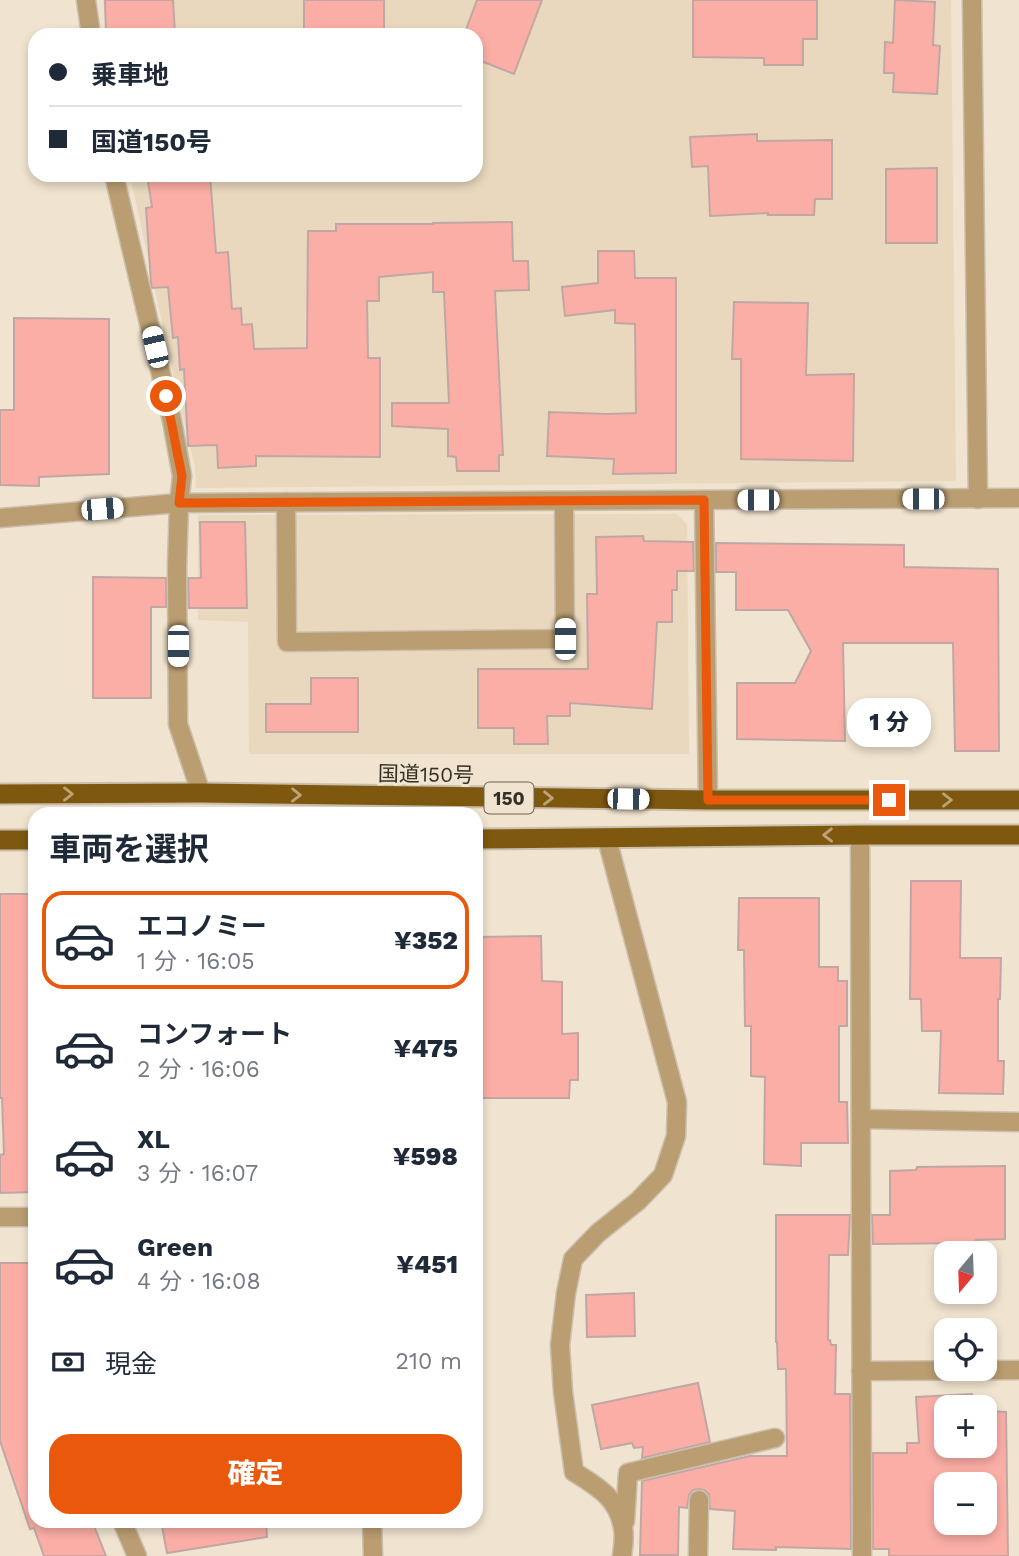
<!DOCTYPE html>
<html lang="ja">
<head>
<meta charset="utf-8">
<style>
  body { margin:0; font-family:"Work Sans","Noto Sans JP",sans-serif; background:#f6f6f7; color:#1f2937; height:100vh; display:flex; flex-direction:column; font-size:26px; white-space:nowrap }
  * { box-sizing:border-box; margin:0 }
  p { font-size:23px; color:#747a83 }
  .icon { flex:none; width:38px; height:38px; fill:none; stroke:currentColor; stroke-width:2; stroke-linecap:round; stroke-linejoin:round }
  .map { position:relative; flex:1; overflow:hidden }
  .sheet { position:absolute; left:28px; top:807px; width:455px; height:721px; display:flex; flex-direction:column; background:#fff; border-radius:21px; box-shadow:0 4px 10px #0003 }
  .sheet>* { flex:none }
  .top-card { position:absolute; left:28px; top:28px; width:455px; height:154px; border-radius:21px; box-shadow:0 4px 10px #0003; display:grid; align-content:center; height:154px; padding:0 21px; background:#fff }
  .needle { width:46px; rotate:199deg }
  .fabs { position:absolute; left:934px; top:1241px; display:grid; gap:14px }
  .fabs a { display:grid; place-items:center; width:63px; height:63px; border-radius:14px; background:#fff; box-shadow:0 4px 10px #0003; font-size:35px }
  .end { position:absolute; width:32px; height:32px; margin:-16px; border:9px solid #ea580c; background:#fff; box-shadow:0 0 0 4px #fff }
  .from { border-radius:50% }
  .bubble { position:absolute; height:49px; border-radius:21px; background:#fff; box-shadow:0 4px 10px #0003; font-size:23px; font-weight:800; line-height:49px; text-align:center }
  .car { position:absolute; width:21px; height:42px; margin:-21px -10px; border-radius:9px; box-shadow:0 0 5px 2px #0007; background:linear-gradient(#fff 24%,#345 0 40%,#fff 0 76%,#345 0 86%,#fff 0) }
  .top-card b { display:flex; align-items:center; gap:24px; height:66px; font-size:26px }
  .top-card b+b { border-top:2px solid #e0e1e3 }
  .top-card i { width:18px; height:18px; background:#1f2937 }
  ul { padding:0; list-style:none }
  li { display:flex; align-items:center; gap:21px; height:98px; margin:0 14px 10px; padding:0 7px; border:4px solid transparent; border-radius:21px }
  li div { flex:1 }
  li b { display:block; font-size:26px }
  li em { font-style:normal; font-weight:800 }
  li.current { border-color:#ea580c }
  li>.icon { width:63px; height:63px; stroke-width:1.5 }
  h2 { padding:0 21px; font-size:32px; line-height:84px }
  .pay { display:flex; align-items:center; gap:18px; height:77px; padding:0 21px; font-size:26px }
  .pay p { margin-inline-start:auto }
  .cta { display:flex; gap:14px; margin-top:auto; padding:14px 21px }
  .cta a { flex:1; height:80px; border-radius:21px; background:#ea580c; color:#fff; font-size:28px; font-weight:800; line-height:80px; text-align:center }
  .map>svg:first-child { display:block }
  .built { fill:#e9d8be }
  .building { fill:#fbaea6; stroke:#c0a7a4; stroke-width:2; fill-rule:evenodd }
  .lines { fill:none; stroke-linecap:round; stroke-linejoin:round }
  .minor-casing { stroke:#cabfad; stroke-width:21 }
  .trunk-casing { stroke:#cabfad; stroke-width:23 }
  .minor { stroke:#ba9d71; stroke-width:18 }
  .trunk { stroke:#7e580e; stroke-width:19 }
  .oneway { stroke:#bda478 }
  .route { stroke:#ea580c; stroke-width:9 }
  .labels { text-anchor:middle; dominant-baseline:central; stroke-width:6; stroke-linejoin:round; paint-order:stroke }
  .shield { fill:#f0e3cf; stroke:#6c6559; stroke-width:2 }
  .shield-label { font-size:19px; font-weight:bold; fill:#342f27 }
  .street-label { font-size:21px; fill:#342f27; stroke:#f0e3cf }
</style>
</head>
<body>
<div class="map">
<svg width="1019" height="1556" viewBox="0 0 1019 1556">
  <rect width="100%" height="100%" fill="#f0e3cf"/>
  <g class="built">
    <polygon points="103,0 951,0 956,481 196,488 195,466 179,401 130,175 476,175 476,35 107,35"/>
    <polygon points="677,514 687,524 689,754 249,754 248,622 198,620 198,515"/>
  </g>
  <g class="building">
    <polygon points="105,0 173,0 175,35 106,35"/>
    <rect x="304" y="0" width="80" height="35"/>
    <polygon points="477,0 542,0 514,74 476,59 476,35 464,35"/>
    <polygon points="693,0 817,0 817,39 803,39 803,65 764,65 764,58 693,57"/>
    <polygon points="895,0 935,2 933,45 940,46 937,94 893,92 894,73 884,73 885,42 893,43"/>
    <polygon points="757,134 757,141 832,140 832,199 815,199 814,215 768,215 768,213 710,216 708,166 692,167 690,137"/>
    <polygon points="937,168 937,243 886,243 886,169"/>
    <polygon points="147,175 210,175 216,253 228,252 232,309 241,308 242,325 252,324 254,349 307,348 308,231 336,231 336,224 433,224 433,223 512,222 513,261 528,261 529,290 495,291 503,455 499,455 499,471 457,471 456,457 448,456 448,429 392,426 392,403 449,403 444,292 433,292 433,272 379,277 379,301 367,301 368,358 380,358 380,457 256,456 256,466 218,468 217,445 188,446 184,369 180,370 178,337 173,338 168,287 152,288 151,283 146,208 152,207"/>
    <polygon points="598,251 634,251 635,278 676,278 676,473 613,474 614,459 547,456 549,412 607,414 636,413 635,324 615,323 615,310 565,316 562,287 598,283"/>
    <polygon points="734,302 808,303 806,375 854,374 853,461 741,459 741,359 732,359"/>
    <polygon points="14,318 109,319 109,474 39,477 39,486 0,485 0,410 14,410"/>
    <polygon points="200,522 245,522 247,608 189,608 188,578 201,578"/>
    <polygon points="643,536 644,541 693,542 694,571 677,571 677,590 672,590 672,622 657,622 652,709 570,703 570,716 547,716 548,744 514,744 514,728 478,728 478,669 588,669 587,594 597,594 596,537"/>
    <polygon points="716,543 904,545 904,567 998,569 999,751 955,751 953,643 843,643 845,741 737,739 737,683 795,683 811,651 788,610 736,610 736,572 716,572"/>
    <polygon points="93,577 166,578 166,607 151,607 151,698 93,698"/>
    <polygon points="311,678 358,678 358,732 266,732 266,704 311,704"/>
    <polygon points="911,881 961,881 960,958 1001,958 1000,999 998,999 998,1061 1004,1061 1003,1094 939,1093 941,1031 922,1031 921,999 910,999"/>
    <polygon points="0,894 35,894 35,1192 0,1193 0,1155 4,1154 2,1098 0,1098"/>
    <polygon points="739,898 819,898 819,967 838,967 838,981 847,981 847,1026 839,1026 839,1102 847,1102 848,1143 801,1143 801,1166 764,1164 765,1077 751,1076 751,1026 745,1026 744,950 738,950"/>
    <polygon points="541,936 542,981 562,982 562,1034 578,1033 578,1080 570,1080 569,1098 476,1098 476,937"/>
    <polygon points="1005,1166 1005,1239 976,1240 976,1243 873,1244 872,1215 890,1215 890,1171 916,1170 917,1167"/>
    <polygon points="776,1215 850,1215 848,1255 829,1255 828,1340 830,1340 831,1345 836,1345 835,1394 850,1394 851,1549 776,1547 776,1550 733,1549 735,1511 710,1509 709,1494 704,1490 699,1489 693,1490 689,1495 687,1508 679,1507 678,1555 640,1555 642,1481 750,1456 787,1456 786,1369 778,1369 777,1342 776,1342"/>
    <polygon points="0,1263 35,1263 35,1521 92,1521 106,1556 44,1556 34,1528 30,1529 0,1441"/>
    <polygon points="634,1293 635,1336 587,1337 586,1295"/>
    <polygon points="698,1383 710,1442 642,1458 643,1447 634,1448 632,1443 601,1449 592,1405"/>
    <path d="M972,1394v13h-25v39h38v-35l21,1 2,144h-119v-7h-16v-96h34v-10h12l-3,-46zM947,1484h38v38h-38z"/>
    <polygon points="161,1521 266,1521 267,1537 167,1553"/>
  </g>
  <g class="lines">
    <defs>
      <g id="minor">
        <polyline points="86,0 91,35"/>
        <polyline points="972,0 978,499"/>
        <polyline points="114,175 172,421 182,476 179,503 177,567 178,724 201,793"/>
        <polyline points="704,500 708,800"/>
        <polyline points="286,502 287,642 565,639 564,501"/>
        <polyline points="0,518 179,503 1019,498"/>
        <polyline points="860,835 862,1556"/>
        <path d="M607,839l70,263 -1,34 -13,39 -25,26 -40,32 -25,26 -7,34 -6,52 3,47 11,80c24,15 44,26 49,56 2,9 0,19 -1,28"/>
        <polyline points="862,1119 1019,1122"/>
        <polyline points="0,1217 35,1217"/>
        <polyline points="861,1371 1019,1370"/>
        <polyline points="122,1521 137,1556"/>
        <polyline points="372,1521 373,1556"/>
        <polyline points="625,1521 628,1473 775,1438"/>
        <polyline points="698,1556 699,1500"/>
      </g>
      <g id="trunk">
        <polyline points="0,794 201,793 708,800 1019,800"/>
        <polyline points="476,839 860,835 1019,835"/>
        <polyline points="0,840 35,840"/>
      </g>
    </defs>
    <use href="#minor" class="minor-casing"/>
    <use href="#trunk" class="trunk-casing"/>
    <use href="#minor" class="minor"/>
    <use href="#trunk" class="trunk"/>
  </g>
  <defs><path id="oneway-chevron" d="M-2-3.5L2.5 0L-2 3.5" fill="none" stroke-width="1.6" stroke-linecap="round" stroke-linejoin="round" transform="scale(1.75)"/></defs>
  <g class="oneway">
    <use href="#oneway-chevron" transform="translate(68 794)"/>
    <use href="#oneway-chevron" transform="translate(296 795) rotate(1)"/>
    <use href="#oneway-chevron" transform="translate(548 798) rotate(1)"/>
    <use href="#oneway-chevron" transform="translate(947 800)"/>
    <use href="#oneway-chevron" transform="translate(828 835) rotate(179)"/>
  </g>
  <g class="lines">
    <polyline class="route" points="166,396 182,476 179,503 704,500 708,800 889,800"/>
  </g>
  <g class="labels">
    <rect class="shield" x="484.5" y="782.5" width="49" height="31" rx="5"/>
    <g class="shield-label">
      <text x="509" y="798">150</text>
    </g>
    <g class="street-label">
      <text transform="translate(426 774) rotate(1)">国道150号</text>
    </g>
  </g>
</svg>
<div class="fabs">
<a><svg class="needle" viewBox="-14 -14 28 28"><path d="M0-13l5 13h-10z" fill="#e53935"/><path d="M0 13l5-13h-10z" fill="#747a83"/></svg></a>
<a><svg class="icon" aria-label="locate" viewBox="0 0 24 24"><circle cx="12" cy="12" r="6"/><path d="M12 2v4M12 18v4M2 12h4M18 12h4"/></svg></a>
<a>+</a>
<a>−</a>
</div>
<i class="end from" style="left:166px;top:396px"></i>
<i class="end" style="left:889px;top:800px"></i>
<div class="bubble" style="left:847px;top:698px;width:84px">1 分</div>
<i class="car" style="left:155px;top:347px;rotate:347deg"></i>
<i class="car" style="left:923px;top:499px;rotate:270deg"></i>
<i class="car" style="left:758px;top:500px;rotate:270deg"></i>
<i class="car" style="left:102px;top:509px;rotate:85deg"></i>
<i class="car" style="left:565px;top:639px;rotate:0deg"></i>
<i class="car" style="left:178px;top:646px;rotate:180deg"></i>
<i class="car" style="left:628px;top:799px;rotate:91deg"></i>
<div class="top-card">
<b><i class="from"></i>乗車地</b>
<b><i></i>国道150号</b>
</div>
<section class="sheet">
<h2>車両を選択</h2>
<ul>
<li class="current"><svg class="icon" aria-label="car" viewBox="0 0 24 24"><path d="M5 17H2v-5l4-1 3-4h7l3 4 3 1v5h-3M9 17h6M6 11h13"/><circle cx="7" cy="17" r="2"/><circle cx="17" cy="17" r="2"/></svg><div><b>エコノミー</b><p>1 分 · 16:05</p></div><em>¥352</em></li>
<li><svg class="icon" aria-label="car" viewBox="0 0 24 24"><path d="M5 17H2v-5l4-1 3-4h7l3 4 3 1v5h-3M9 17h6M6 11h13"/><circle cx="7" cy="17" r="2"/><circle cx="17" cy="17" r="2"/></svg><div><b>コンフォート</b><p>2 分 · 16:06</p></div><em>¥475</em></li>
<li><svg class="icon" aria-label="car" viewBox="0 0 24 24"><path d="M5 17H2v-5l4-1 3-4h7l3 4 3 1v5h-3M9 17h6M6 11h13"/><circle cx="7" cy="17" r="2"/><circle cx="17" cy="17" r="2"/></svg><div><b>XL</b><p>3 分 · 16:07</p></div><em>¥598</em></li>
<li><svg class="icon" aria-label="car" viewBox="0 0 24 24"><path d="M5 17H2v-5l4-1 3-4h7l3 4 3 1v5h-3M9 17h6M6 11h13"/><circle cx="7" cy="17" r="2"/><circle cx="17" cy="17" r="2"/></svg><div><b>Green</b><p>4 分 · 16:08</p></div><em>¥451</em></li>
</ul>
<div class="pay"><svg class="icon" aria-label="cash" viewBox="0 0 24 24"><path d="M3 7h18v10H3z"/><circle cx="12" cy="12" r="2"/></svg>現金<p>210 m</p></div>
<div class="cta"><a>確定</a></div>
</section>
</div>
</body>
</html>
